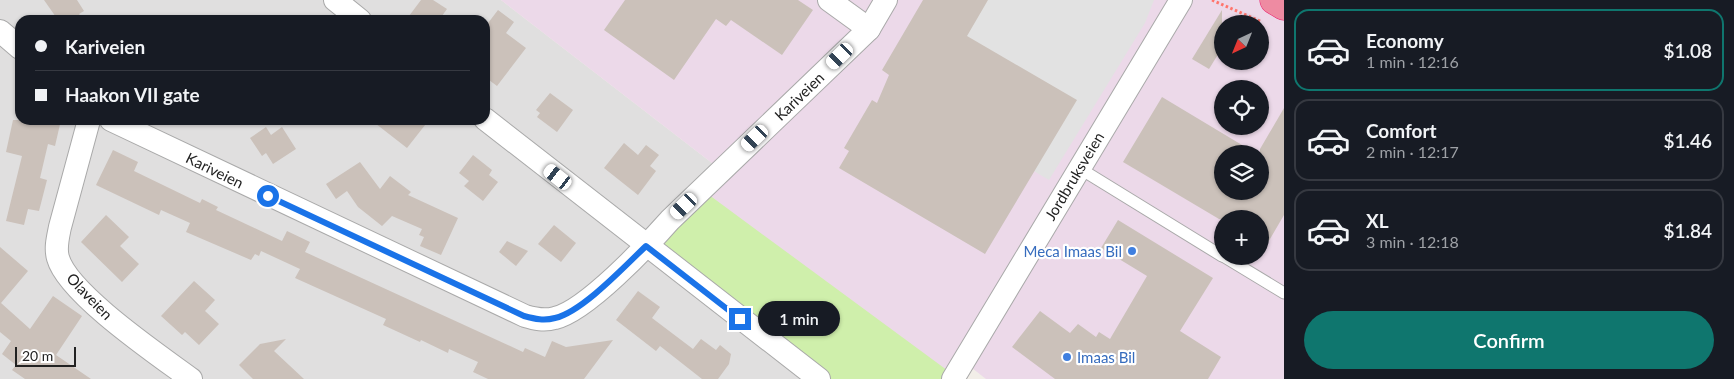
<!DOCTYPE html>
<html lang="en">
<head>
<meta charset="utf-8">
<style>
  body { margin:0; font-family:Lato,sans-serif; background:#242831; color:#f1f3f6; height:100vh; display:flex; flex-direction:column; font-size:19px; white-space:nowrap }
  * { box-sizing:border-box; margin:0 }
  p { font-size:16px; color:#9ea1a6 }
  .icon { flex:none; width:28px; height:28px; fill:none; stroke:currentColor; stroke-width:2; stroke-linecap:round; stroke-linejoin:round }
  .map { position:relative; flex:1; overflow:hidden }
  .panel { display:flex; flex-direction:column; background:#171b24; width:450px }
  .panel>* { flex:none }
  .top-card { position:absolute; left:15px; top:15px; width:475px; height:110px; border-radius:15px; box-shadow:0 1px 4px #0004; display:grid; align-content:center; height:110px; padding:0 20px; background:#171b24 }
  .needle { width:32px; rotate:223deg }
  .fabs { position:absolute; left:1214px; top:15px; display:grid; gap:10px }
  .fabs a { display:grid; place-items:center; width:55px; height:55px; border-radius:50%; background:#171b24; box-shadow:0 1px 4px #0004; font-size:25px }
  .scale { position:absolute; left:15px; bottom:12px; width:61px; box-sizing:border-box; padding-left:5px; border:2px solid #222; border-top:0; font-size:14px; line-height:18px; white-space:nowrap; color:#222; -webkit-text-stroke:4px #fff; paint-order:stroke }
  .end { position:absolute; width:22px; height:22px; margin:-11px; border:6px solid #1a73e8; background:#fff; box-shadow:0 0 0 2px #fff }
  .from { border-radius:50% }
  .bubble { position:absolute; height:35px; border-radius:18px; background:#171b24; box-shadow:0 1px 4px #0004; font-size:16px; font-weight:600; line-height:35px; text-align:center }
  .car { position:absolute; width:15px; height:30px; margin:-15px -8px; border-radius:6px; box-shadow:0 0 4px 1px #0007; background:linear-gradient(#fff 24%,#345 0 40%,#fff 0 76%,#345 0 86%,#fff 0) }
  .top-card b { display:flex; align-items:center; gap:18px; height:48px; font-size:19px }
  .top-card b+b { border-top:1px solid #363941 }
  .top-card i { width:12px; height:12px; background:#f1f3f6 }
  ul { padding:9px 0 0; list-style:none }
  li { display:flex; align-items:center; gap:15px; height:82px; margin:0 10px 8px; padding:0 10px; border:2px solid #363941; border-radius:15px }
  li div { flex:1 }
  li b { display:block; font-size:19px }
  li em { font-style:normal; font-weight:600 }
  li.current { border-color:#0f766e }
  li>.icon { width:45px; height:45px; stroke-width:1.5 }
  .action { display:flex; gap:10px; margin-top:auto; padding:10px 20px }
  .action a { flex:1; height:58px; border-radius:30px; background:#0f766e; color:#fff; font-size:20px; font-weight:600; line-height:58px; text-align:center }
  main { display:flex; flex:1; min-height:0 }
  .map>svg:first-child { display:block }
  .residential { fill:#e0dfdf; fill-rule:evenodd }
  .industrial { fill:#ecd9e9; fill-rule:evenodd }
  .grass { fill:#cfefab }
  .parking { fill:#e2e2e2 }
  .building { fill:#cbc1ba }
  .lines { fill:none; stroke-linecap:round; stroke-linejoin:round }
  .lane-casing { stroke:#a9a9a9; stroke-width:13 }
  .street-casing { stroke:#a9a9a9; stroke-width:24 }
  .highway-casing { stroke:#e91d6b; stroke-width:29 }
  .path { stroke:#ff756c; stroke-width:3; stroke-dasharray:2.5 2.5; stroke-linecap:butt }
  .lane { stroke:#fff; stroke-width:11 }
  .street { stroke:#fff; stroke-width:22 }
  .highway { stroke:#ee8ba2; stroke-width:28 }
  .route { stroke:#1a73e8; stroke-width:6 }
  .shop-dot { fill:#3f7fe0; stroke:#fff; stroke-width:2 }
  .labels { text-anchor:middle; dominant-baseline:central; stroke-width:4.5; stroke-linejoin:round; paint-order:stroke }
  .street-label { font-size:15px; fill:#222; stroke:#fff }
  .shop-label { font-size:15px; fill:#366cbe; stroke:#fff; text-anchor:end }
</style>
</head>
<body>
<main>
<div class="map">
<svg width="1284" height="379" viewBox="0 0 1284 379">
  <rect width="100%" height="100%" fill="#f2eee8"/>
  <path class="residential" d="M0,0h501l220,170 99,209h-820zM20,20h465v100h-465z"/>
  <path class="industrial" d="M501,0h783v379h-298l-23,-18 -10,18 -307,-133 75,-76zM1222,24h38v37h-38zM1222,89h38v37h-38zM1222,154h38v37h-38zM1222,219h38v37h-38z"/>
  <polygon class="grass" points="701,189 955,376 953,379 820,379 646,246"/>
  <polygon class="parking" points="986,0 1154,0 1145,23 1049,180 1032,170 961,40"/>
  <g class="building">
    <polygon points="44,0 77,0 84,11 79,14 84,20 58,20"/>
    <polygon points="421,0 433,0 447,9 439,20 406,20"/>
    <polygon points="625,0 798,0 813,10 782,55 731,20 726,26 716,19 674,80 604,30"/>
    <polygon points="923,0 988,0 967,36 1077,100 985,254 839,168 849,151 844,148 872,100 877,103 889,75 882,70"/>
    <polygon points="498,10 514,22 506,33 526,48 497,86 485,77 485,27"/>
    <polygon points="1222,10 1222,48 1209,69 1192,59"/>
    <polygon points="550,93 573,110 557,132 537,117 540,113 536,110"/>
    <polygon points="1162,97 1257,154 1222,154 1222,191 1260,191 1260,149 1284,108 1284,215 1260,256 1260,219 1219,219 1123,162"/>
    <polygon points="13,120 61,120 55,146 48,144 40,178 47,180 39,211 28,209 24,225 6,221 22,156 6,152"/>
    <polygon points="371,120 429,120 407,148"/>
    <polygon points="266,127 271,135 282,127 296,149 273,164 266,153 262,156 250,138"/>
    <polygon points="624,143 638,155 646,145 659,155 650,166 656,171 638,195 604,168"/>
    <polygon points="113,150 138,162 134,171 200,203 202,199 218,207 216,210 282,241 287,231 310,242 305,252 523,352 525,348 545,357 552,341 566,347 613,340 584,379 488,379 473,372 478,362 449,349 448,353 421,340 420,342 383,325 386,319 295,278 300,269 261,251 259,256 255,254 251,260 186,232 190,223 161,210 159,215 96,185"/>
    <polygon points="473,155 492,170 489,175 498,182 483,201 464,186 469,181 459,173"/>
    <polygon points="360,162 380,189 390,176 411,192 408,195 458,218 441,255 420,246 424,237 419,235 422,229 392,216 382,226 358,207 347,191 336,199 326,184"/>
    <polygon points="106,215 129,237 120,246 139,264 122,282 81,242"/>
    <polygon points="1118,220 1213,278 1180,331 1221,357 1208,379 1055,379 1012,347 1040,311 1070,333 1078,324 1096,337 1099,332 1110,339 1147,276 1101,248"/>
    <polygon points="554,225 576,243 561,262 538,244"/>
    <polygon points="507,241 528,251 516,266 499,252"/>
    <polygon points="0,247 28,271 1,303 30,329 53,296 82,316 56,355 91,379 25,379 12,370 16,365 2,354 11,341 0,332"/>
    <polygon points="194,281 215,300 205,311 219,324 199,345 185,332 182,335 161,316"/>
    <polygon points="638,291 660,307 652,318 693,349 701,339 716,350 720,345 731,354 729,364 718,379 702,379 660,346 656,351 616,320"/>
    <polygon points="286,339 274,351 304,379 253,379 239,365 260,344"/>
  </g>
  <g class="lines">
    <defs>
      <g id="lane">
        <polyline points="1079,168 1222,256"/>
        <polyline points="1223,256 1284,293"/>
      </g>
      <g id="street">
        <polyline points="335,0 360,20"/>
        <polyline points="829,0 869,29"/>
        <polyline points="0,31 20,48"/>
        <polyline points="485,119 819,379"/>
        <path d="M89,120l-29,107c-2,10 -5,21 -2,31 10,36 102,98 133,121"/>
        <path d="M111,120l414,196c10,3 19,5 30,2 31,-7 93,-73 115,-98l199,-191 17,-29"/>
        <polyline points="953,379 1181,0"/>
      </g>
      <polyline id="highway" points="1274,0 1284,6"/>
    </defs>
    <use href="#lane" class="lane-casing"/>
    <use href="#street" class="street-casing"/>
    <use href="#highway" class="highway-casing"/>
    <polyline class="path" points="1212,0 1262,22"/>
    <use href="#lane" class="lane"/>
    <use href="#street" class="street"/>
    <use href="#highway" class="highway"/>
  </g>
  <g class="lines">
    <path class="route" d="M268,196l256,120c11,3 20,5 31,2 27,-6 70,-52 91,-72l94,73"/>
  </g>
  <g class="shop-dot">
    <circle cx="1132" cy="251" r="5"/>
    <circle cx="1067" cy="357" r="5"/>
  </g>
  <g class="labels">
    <g class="street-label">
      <text transform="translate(799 96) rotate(-44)">Kariveien</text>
      <text transform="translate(215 170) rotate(26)">Kariveien</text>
      <text transform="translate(1074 176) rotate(-59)">Jordbruksveien</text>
      <text transform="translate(90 296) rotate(46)">Olaveien</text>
    </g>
    <g class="shop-label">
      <text x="1122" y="251">Meca Imaas Bil</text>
      <text x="1077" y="357" text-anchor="start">Imaas Bil</text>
    </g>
  </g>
</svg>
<div class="fabs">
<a><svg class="needle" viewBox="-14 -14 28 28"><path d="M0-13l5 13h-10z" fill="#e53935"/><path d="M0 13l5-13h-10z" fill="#9ea1a6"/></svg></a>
<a><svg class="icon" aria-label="locate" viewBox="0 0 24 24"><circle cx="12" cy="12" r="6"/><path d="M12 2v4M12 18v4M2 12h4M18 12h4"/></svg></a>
<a><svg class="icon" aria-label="layers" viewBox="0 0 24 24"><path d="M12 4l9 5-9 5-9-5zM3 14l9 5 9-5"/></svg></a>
<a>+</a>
</div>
<div class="scale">20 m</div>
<i class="end from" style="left:268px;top:196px"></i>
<i class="end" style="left:740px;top:319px"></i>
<div class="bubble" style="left:758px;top:301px;width:82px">1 min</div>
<i class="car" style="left:840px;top:56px;rotate:226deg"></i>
<i class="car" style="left:755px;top:138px;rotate:226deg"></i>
<i class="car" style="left:558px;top:177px;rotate:308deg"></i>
<i class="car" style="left:684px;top:206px;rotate:226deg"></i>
<div class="top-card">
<b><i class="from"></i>Kariveien</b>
<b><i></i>Haakon VII gate</b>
</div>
</div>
<section class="panel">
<ul>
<li class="current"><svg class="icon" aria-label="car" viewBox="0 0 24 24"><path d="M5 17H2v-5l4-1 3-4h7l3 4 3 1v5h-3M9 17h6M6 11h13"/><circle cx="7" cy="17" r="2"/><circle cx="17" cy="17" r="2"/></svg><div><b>Economy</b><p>1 min · 12:16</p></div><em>$1.08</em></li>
<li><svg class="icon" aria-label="car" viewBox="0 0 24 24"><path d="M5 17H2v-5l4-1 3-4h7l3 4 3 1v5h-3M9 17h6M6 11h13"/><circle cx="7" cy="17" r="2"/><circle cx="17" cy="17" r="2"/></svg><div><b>Comfort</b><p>2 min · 12:17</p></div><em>$1.46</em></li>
<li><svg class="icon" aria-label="car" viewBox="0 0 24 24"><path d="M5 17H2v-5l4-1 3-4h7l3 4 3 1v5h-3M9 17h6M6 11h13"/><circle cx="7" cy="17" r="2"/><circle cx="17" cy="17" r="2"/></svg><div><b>XL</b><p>3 min · 12:18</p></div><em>$1.84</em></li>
</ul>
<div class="action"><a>Confirm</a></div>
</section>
</main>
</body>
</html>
